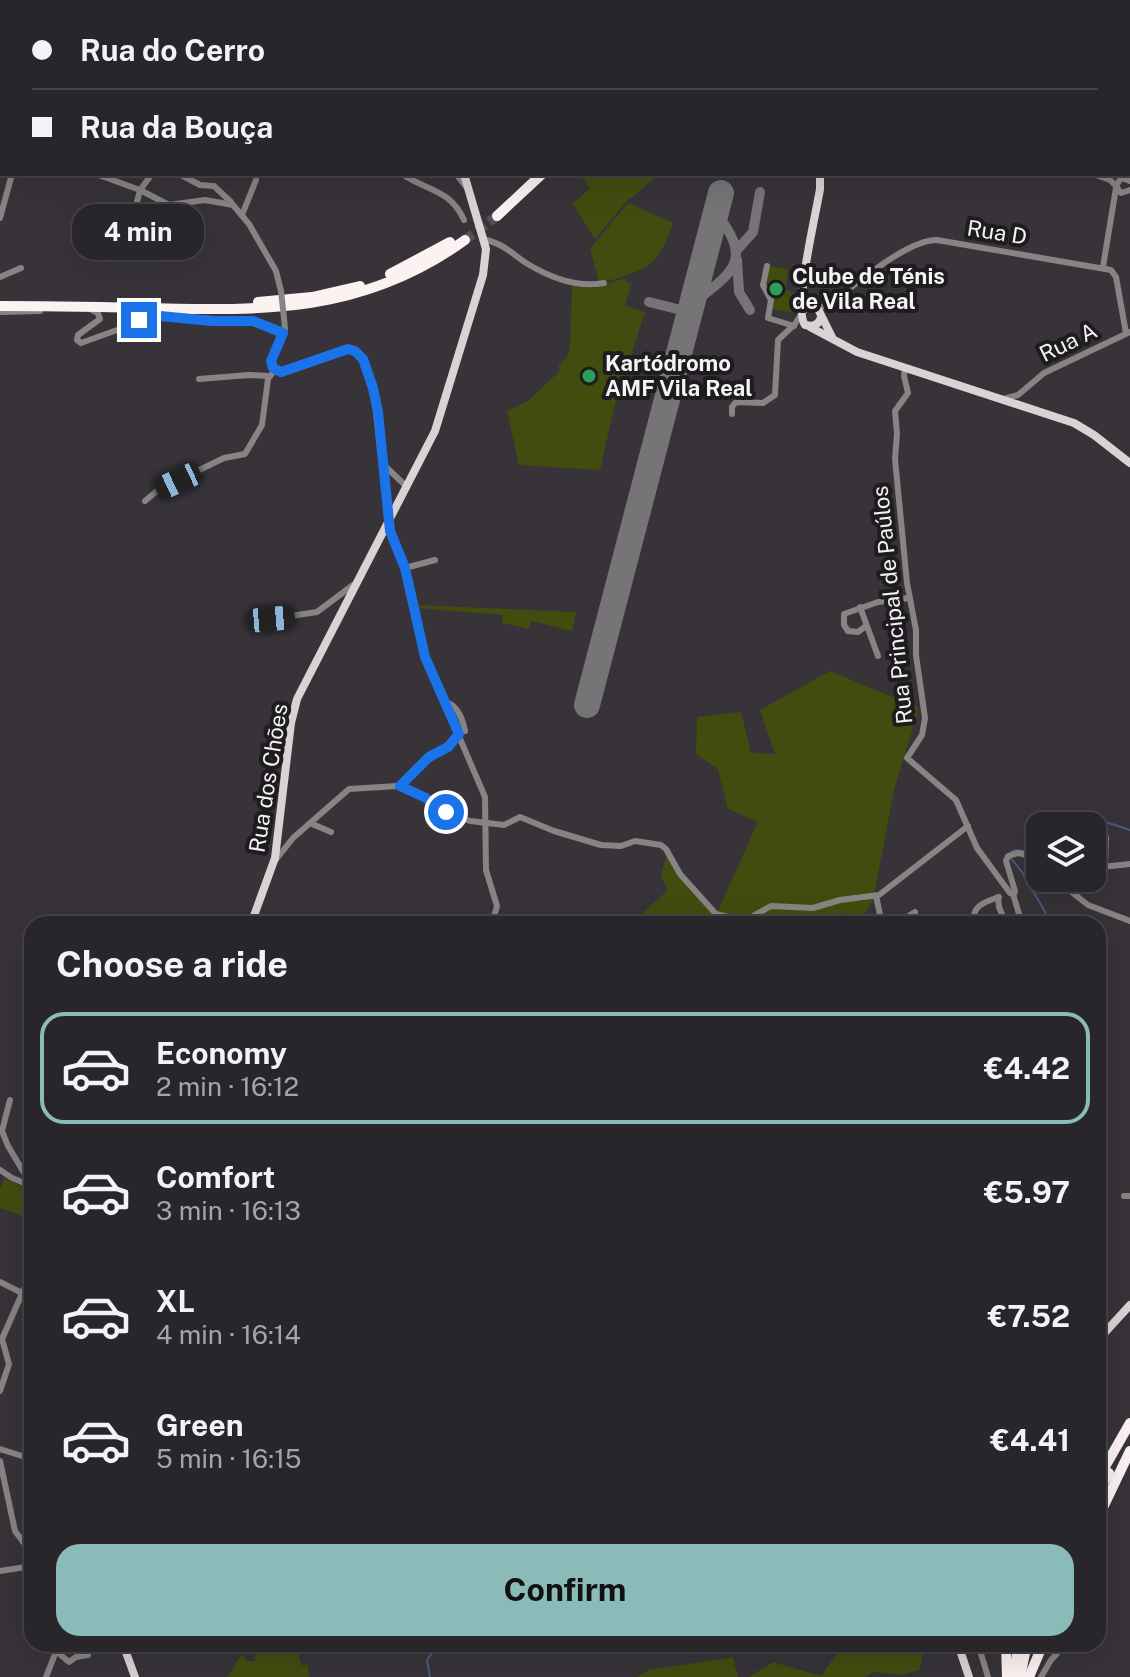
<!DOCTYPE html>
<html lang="en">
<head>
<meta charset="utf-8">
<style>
  body { margin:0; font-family:"Public Sans",sans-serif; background:#353237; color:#f1f3f6; height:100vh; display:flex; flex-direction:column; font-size:30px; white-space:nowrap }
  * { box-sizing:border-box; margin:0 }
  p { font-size:26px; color:#a5a5a9 }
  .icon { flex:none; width:44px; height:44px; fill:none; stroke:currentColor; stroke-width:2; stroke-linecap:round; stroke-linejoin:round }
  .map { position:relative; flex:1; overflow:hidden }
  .side { position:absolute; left:24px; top:916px; width:1082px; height:736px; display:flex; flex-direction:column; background:#29262b; border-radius:24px; box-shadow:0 8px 32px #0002,0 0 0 2px #454347 }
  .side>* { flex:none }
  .hud { position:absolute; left:0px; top:0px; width:1130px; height:176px; box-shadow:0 8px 32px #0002,0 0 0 2px #454347; display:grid; align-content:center; height:176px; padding:0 32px; background:#29262b }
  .buttons { position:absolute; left:1026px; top:812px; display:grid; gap:16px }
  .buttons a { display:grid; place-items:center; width:80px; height:80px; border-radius:16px; background:#29262b; box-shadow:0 8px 32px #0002,0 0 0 2px #454347; font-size:40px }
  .end { position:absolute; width:36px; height:36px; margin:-18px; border:10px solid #1a73e8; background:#fff; box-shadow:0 0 0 4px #fff }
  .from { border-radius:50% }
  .bubble { position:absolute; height:56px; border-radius:24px; background:#29262b; box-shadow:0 8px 32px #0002,0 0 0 2px #454347; font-size:26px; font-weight:700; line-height:56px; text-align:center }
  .car { position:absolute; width:24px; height:48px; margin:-24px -12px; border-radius:10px; box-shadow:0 0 6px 2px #0007; background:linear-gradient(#222 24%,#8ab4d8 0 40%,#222 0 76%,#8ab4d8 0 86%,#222 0) }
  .hud b { display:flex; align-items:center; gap:28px; height:76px; font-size:30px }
  .hud b+b { border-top:2px solid #454347 }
  .hud i { width:20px; height:20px; background:#f1f3f6 }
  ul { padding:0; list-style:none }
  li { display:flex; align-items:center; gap:24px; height:112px; margin:0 16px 12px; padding:0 16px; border:4px solid transparent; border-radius:24px }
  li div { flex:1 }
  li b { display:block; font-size:30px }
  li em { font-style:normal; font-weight:700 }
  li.current { border-color:#8bbbb9 }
  li>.icon { width:72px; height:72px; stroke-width:1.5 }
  h2 { padding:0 32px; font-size:36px; line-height:96px }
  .primary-button { display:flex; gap:16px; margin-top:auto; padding:16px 32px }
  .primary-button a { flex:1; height:92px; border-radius:24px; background:#8bbbb9; color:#111; font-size:32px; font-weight:700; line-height:92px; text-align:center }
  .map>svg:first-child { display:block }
  .green { fill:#414d0f }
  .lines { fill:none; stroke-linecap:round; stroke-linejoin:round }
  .stream { stroke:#4a5a85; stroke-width:2 }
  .taxiway { stroke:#777478; stroke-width:10 }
  .runway { stroke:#777478; stroke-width:26 }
  .highway-tunnel { stroke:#545055; stroke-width:10; stroke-dasharray:10 5; stroke-linecap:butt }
  .minor { stroke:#888484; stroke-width:6 }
  .major { stroke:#dbd2d3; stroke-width:8 }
  .highway { stroke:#fcf2f2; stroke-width:10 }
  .minor-bridge { stroke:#888484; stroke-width:6 }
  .route { stroke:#1a73e8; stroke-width:10 }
  .leisure-dot { fill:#2e9e5b; stroke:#1e1c1e; stroke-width:3 }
  .labels { text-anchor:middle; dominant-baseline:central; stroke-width:8; stroke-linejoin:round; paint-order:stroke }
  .street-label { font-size:22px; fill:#f5f3f6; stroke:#1e1c1e }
  .poi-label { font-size:22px; font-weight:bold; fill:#f5f3f6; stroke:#1e1c1e; text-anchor:start }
</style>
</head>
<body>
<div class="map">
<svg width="1130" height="1677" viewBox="0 0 1130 1677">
  <rect width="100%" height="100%" fill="#373339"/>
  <g class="green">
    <polygon points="589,174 660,174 625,203 595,239 573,204 590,188 581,177"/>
    <path d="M628,203l45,20c-11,28 -13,40 -43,51 -10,4 -19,7 -31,7l-9,-32z"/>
    <polygon points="769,266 788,269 785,290 795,293 792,313 771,309 765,287"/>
    <polygon points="625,278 627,283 631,284 625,306 645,312 615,404 600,470 519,465 507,411 528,401 561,370 558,367 567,357 570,349 572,284 595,288"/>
    <polygon points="416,605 576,612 572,631 531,621 529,629 502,623 503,615 416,608"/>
    <polygon points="830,671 919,708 894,790 873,901 859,922 849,914 837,913 831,924 630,924 668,890 661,876 667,853 716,915 758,822 728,809 718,769 696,754 697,717 741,712 751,753 775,754 760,710"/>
    <polygon points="4,1179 32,1190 32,1219 0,1208 0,1190"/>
    <path d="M254,1644h42l5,21h7l1,12h-82c8,-7 6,-16 16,-22l4,6h8z"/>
    <polygon points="844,1644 884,1644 897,1649 899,1644 924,1644 920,1670 901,1675 874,1672 864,1677 749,1677 773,1662 821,1676"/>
    <polygon points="733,1657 738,1677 637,1677 649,1670"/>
  </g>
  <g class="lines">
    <g class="stream">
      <polyline points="1079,813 1130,830"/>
      <polyline points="1057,826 1065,815 1077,813"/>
      <polyline points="1011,852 1016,850 1030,852 1040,844"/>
      <polyline points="1010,857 1022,872 1052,924"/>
      <polyline points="430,1677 427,1660 438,1644"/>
    </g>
    <g class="taxiway">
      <polyline points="737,250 753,232 760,192"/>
      <polyline points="737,260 739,292 750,310"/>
      <polyline points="649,302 689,312"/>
      <path d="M692,304c41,-32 62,-43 24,-91"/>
    </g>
    <polyline class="runway" points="587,705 721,193"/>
    <polyline class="highway-tunnel" points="465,240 497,216"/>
    <g class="minor">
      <polyline points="62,0 64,2"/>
      <polyline points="131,0 134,2"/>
      <polyline points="196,0 196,2"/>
      <polyline points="340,0 356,2"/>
      <polyline points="364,0 365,2"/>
      <polyline points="608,0 611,2"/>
      <polyline points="47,2 47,0"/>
      <polyline points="319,2 320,0"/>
      <polyline points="420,2 425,2"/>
      <polyline points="576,2 576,0"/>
      <polyline points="1128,31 1130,32"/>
      <polyline points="0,54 2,52"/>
      <polyline points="0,112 2,113"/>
      <polyline points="96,174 140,190 169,205 205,200 233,205 249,224 276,271 281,291"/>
      <polyline points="171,174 181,175 200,185 214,186 231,202"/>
      <path d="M402,174c25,17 48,15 62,46"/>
      <polyline points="456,174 466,187"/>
      <polyline points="1093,174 1110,180 1116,186"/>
      <polyline points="1130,181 1121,178 1116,186 1121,193 1130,190"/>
      <polyline points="242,215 256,180"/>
      <polyline points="0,218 12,174"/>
      <polyline points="132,222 140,190 152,174"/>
      <path d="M483,239c23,6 25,12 43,24 23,14 52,25 78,20"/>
      <polyline points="767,266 763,285 771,300 768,318 794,326"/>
      <polyline points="1103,267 1116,188"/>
      <polyline points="0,277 21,268"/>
      <path d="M818,309l12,-6c26,-18 76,-63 107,-63l174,30 5,7 10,56"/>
      <polyline points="92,310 98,313 100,319 78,335 77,340 81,343 156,316 255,321 283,333"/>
      <polyline points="0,312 40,311"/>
      <polyline points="284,318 285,329 271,359 275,370 286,372 350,349 363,359 374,394 389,529 405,568 425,657 485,797 486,870 497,906 492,924"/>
      <polyline points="905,368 904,376 908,393 895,411 897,434 895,459 907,583 916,630 916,655 925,718 922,735 907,758 956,800 977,848 1010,893 1014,894 1015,891 1006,861 1008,856 1018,853 1040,858"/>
      <polyline points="199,379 249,375 269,376"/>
      <polyline points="1004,399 1018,395 1044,373 1130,332"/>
      <polyline points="732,414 732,407 736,402 763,403 775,395 778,340 795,324 800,316"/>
      <polyline points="384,465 407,487"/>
      <polyline points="145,501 158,490 224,458 245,454 262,425 268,379 275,370"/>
      <polyline points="405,568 435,560"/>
      <polyline points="860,607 878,656"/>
      <polyline points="271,619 317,612 353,585"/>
      <polyline points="866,626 858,632 848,631 844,625 844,614 878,602 909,598"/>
      <path d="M445,702c12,2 18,18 20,29"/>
      <polyline points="400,786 429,757 448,747 459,734"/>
      <polyline points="1080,820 1091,826"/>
      <polyline points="310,823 331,832"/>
      <polyline points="1092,827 1106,837 1105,866"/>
      <polyline points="274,862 293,838 349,789 397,786 423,797 446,812 470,821 504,825 520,817 554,831 601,845 621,846 635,841 661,845 666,849 680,874 716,914 744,921 771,906 813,908 840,900 879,895 968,826"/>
      <polyline points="1092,868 1130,864"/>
      <polyline points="1054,878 1088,905 1130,921"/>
      <polyline points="1013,894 1022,924"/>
      <polyline points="876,896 882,924"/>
      <polyline points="998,897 999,907 1006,924"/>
      <polyline points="896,924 915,912"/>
      <path d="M974,924c-3,-18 10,-22 25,-27"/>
      <polyline points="10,1100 2,1131 8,1146 32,1186"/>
      <polyline points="0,1170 12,1178 32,1186"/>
      <polyline points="1124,1196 1130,1196"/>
      <polyline points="0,1282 22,1293"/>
      <polyline points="0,1391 9,1364 2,1339 32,1271"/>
      <polyline points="0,1449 32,1459"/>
      <polyline points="0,1461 15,1531 32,1554"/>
      <polyline points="0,1571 32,1566"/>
      <polyline points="88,1644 91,1645"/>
      <polyline points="978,1644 988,1677"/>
      <polyline points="56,1651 69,1662 76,1657 88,1655"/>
      <polyline points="46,1677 59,1644"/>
      <polyline points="1041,1677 1051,1660 1066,1644"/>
    </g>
    <g class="major">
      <polyline points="214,0 215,2"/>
      <polyline points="374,0 379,2"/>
      <polyline points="541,0 545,2"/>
      <polyline points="650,0 652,2"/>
      <polyline points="279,2 282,0"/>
      <polyline points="399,2 405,0"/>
      <path d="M820,174v15c-4,25 -27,120 -15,136l8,1 5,-3 3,-5"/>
      <polyline points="802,311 809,306 818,309 832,337"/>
      <polyline points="810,327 857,352 1074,423 1094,435 1130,463"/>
      <polyline points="251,924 275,858 291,723 297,699 435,431 483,275 486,249 464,174"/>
      <polyline points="1098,1340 1130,1305"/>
      <polyline points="123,1644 135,1677"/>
      <polyline points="958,1644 969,1677"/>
    </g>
    <g class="highway">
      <polyline points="690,0 691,2"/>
      <polyline points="711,0 712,2"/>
      <polyline points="726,2 729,0"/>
      <polyline points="743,2 747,0"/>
      <polyline points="497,216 542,174"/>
      <polyline points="390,274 450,242"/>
      <polyline points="258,302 312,297 360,286"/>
      <path d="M0,306c49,0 98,1 148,2 118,3 216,5 317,-68"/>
      <polyline points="1098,1479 1130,1423"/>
      <polyline points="1098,1492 1109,1473"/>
      <polyline points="1098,1518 1130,1451"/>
      <polyline points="1006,1644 1007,1677"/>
      <polyline points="1013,1677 1019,1644"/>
      <polyline points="1020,1677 1027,1644"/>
      <polyline points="1029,1677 1043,1644"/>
    </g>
    <polyline class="minor-bridge" points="281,291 284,318"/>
  </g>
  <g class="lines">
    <polyline class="route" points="139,320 160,316 212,321 253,321 283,333 271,361 273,368 281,372 348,349 355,351 363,359 373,388 378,412 390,531 405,568 425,657 459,734 448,747 429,757 400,786 426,798 446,812"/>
  </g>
  <g class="leisure-dot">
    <circle cx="776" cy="289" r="8"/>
    <circle cx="589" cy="376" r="8"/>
  </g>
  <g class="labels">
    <g class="street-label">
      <text transform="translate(997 232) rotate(9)">Rua D</text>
      <text transform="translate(1068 342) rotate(-26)">Rua A</text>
      <text transform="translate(892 605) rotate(-96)">Rua Principal de Paúlos</text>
      <text transform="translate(268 778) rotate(-81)">Rua dos Chões</text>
    </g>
    <g class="poi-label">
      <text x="792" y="276">Clube de Ténis<tspan x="792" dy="25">de Vila Real</tspan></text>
      <text x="605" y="363">Kartódromo<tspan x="605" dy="25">AMF Vila Real</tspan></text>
    </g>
  </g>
</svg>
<div class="buttons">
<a><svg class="icon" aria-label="layers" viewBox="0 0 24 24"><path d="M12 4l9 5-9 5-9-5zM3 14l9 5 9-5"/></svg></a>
</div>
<i class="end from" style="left:446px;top:812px"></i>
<i class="end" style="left:139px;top:320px"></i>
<div class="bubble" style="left:72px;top:204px;width:132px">4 min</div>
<i class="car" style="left:178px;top:481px;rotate:245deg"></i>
<i class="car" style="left:271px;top:619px;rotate:85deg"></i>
<div class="hud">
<b><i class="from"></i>Rua do Cerro</b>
<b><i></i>Rua da Bouça</b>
</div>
<section class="side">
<h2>Choose a ride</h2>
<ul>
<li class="current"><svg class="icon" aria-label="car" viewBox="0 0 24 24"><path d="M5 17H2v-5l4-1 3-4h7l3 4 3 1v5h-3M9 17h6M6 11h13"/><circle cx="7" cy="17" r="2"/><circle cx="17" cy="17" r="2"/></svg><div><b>Economy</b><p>2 min · 16:12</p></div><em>€4.42</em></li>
<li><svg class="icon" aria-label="car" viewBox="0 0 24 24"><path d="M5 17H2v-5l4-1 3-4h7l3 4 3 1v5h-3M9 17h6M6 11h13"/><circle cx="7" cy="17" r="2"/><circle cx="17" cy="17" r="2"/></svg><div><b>Comfort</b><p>3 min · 16:13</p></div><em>€5.97</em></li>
<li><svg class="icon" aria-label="car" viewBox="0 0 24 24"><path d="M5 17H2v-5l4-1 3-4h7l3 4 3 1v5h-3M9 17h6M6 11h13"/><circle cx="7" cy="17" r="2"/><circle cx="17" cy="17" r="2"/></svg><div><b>XL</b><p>4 min · 16:14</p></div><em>€7.52</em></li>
<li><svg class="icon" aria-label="car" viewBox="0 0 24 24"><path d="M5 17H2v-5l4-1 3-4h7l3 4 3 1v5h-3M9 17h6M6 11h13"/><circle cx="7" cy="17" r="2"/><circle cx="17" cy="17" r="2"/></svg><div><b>Green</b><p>5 min · 16:15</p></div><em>€4.41</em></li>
</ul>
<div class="primary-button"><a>Confirm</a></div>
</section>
</div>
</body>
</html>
